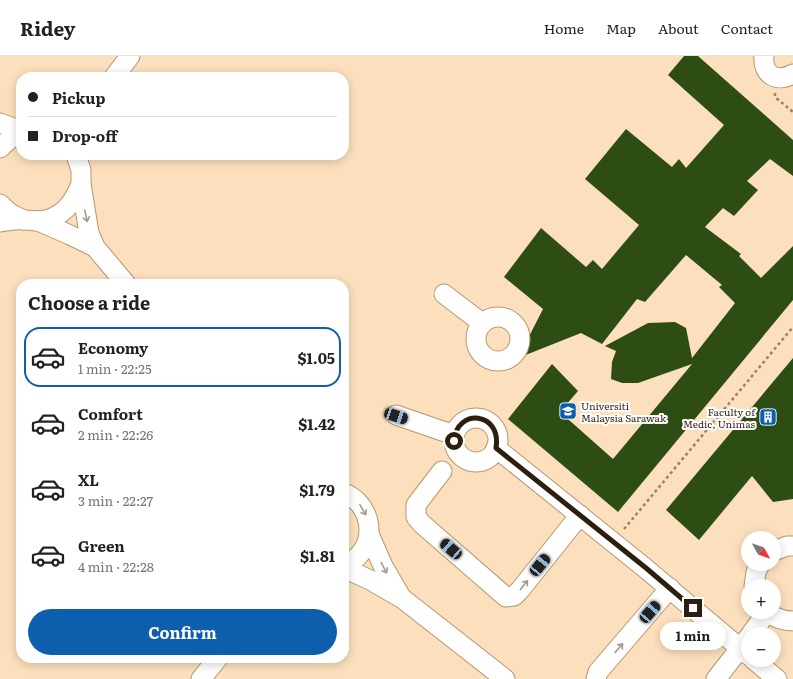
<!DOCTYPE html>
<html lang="en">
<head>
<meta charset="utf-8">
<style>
  body { margin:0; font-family:Literata,serif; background:#f2f2f2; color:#222; height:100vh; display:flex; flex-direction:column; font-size:15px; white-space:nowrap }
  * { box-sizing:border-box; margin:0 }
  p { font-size:13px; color:#767676 }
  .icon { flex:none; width:22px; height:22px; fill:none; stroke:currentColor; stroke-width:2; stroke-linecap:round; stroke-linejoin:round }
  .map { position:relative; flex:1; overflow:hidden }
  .drawer { position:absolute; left:16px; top:223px; width:333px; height:384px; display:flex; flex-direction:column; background:#fff; border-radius:16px; box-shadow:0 2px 10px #0003 }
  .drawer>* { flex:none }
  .banner { position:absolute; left:16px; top:16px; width:333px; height:88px; border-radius:16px; box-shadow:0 2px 10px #0003; display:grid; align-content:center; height:88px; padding:0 12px; background:#fff }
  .needle { width:26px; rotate:130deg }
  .controls { position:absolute; left:741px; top:475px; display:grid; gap:8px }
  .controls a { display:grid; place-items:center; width:40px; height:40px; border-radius:50%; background:#fff; box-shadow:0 2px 10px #0003; font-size:20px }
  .end { position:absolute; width:18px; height:18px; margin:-9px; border:5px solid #2c1f0e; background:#fff; box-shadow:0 0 0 2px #fff }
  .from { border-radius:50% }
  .bubble { position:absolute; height:28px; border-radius:14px; background:#fff; box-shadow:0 2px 10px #0003; font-size:13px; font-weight:700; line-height:28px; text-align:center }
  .car { position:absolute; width:12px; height:24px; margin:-12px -6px; border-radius:5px; box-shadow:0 0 3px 1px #0007; background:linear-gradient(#222 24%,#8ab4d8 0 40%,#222 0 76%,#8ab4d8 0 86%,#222 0) }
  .banner b { display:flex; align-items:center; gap:14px; height:38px; font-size:15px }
  .banner b+b { border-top:1px solid #e0e0e0 }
  .banner i { width:10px; height:10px; background:#222 }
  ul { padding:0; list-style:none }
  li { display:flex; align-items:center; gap:12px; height:60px; margin:0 8px 6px; padding:0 4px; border:2px solid transparent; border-radius:16px }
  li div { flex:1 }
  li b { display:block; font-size:15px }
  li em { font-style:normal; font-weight:700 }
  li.current { border-color:#0d5eac }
  li>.icon { width:36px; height:36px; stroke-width:1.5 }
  h2 { padding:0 12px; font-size:18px; line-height:48px }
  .action { display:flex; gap:8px; margin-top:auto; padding:8px 12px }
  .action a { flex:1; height:46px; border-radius:24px; background:#0d5eac; color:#fff; font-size:16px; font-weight:700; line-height:46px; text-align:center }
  header { display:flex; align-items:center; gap:24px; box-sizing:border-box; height:56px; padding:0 20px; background:#fff; border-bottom:1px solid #e0e0e0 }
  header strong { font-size:19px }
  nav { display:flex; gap:22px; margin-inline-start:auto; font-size:14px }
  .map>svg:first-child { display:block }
  .building { fill:#2e4d14 }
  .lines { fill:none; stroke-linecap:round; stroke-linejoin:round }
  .minor-casing { stroke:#b7966c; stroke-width:21 }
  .path { stroke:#988369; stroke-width:2.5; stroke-dasharray:3 3; stroke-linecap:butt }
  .minor { stroke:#fff; stroke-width:19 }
  .oneway { stroke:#a09a93 }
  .route { stroke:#2c1f0e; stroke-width:5 }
  .labels { text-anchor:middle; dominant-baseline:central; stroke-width:4; stroke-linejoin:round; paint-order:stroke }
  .poi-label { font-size:10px; fill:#2c1f0e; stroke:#fff; text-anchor:start }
</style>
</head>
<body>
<header>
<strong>Ridey</strong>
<nav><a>Home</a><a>Map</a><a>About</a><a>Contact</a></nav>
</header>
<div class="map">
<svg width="793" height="623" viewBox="0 0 793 623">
  <rect width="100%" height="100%" fill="#fce0bd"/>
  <g class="building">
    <polygon points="684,0 698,0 793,84 793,120 770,103 747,125 758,134 734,160 723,152 705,171 741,198 739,200 761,222 793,190 793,244 618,456 508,363 552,308 578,335 560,356 613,403 692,308 638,327 622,327 611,323 612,306 616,295 605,290 648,267 675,266 686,272 692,302 735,247 719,231 722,229 686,199 645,246 637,243 602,288 581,277 518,302 543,253 504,221 541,172 586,211 593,204 602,213 639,169 585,123 626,73 672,111 679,103 686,112 724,69 668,19"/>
    <polygon points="793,302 793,443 773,446 752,420 699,484 666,454"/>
  </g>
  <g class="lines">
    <defs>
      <g id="minor">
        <path d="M764,0c-2,19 13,27 29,18"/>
        <polyline points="114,21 130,0"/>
        <polyline points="0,67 21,75"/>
        <polyline points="0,92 13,80 21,77"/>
        <polyline points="76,99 81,114 81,128 89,177 95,191 126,228"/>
        <polyline points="0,148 11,158 24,164"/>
        <polyline points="38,165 70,179 95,191"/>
        <path d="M0,166c8,-1 17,-3 25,-2 4,0 9,1 13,1 24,-2 35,-17 43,-37"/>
        <polyline points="444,238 482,267"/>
        <circle cx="498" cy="283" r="22"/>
        <polyline points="396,359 454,379"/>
        <circle cx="476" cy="384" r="22"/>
        <polyline points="496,392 645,512 748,599"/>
        <polyline points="442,415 416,449 416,461 422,468 506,541 514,540 520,534 580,459"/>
        <path d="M344,437c24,9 34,42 15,62 -4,5 -9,8 -15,11"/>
        <polyline points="369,478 383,510 401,541"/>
        <polyline points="774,495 787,490 793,490"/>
        <polyline points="344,512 370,524 403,543 505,623"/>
        <polyline points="754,530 756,516 760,508"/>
        <path d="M767,556c8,6 16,9 26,9"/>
        <polyline points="751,578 767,556"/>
        <polyline points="754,604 777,623"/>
        <polyline points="201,623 218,602"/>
        <polyline points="596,623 598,616 670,532"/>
        <polyline points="716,623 748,582"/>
      </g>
    </defs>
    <use href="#minor" class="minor-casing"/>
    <g class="path">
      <polyline points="775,37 775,41 793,56"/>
      <polyline points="624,473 793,271"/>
    </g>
    <use href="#minor" class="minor"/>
  </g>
  <defs><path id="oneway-shaft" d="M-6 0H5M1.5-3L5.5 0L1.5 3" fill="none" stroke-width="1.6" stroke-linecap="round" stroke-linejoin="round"/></defs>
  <g class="oneway">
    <use href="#oneway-shaft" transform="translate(86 160) rotate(78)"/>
    <use href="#oneway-shaft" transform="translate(363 454) rotate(60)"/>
    <use href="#oneway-shaft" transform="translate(384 512) rotate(62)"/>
    <use href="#oneway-shaft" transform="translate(524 529) rotate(-51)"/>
    <use href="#oneway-shaft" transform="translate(619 592) rotate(-49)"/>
  </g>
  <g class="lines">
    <path class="route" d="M454,385c3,-34 48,-29 42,7l150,120 47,40"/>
  </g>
  <defs>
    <symbol id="university-square" viewBox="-11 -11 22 22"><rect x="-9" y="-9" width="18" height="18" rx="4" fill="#0d5eac" stroke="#fff"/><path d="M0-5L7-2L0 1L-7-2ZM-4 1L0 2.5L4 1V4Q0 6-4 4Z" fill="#fff"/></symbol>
    <symbol id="building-square" viewBox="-11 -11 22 22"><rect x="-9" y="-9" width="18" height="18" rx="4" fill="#0d5eac" stroke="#fff"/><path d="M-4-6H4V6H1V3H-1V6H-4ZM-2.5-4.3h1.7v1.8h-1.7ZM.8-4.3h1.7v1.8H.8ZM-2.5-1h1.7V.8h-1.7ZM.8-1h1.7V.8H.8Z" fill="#fff"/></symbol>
  </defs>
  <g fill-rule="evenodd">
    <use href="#university-square" x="558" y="345" width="20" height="20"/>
    <use href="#building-square" x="758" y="351" width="20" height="20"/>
  </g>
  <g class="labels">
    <g class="poi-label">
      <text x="581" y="349">Universiti<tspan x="581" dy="12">Malaysia Sarawak</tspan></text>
      <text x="755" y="355" text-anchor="end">Faculty of<tspan x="755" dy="12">Medic, Unimas</tspan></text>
    </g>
  </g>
</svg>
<div class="controls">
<a><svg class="needle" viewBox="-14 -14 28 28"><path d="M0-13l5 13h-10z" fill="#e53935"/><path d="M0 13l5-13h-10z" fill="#767676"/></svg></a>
<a>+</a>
<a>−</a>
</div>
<i class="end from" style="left:454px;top:385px"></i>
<i class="end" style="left:693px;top:552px"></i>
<div class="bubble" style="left:660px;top:566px;width:66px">1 min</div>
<i class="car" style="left:396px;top:360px;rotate:108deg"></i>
<i class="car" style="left:451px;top:493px;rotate:311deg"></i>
<i class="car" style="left:540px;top:509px;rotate:39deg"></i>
<i class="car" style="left:650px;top:556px;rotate:41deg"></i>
<div class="banner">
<b><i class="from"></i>Pickup</b>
<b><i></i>Drop-off</b>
</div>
<section class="drawer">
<h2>Choose a ride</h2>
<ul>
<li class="current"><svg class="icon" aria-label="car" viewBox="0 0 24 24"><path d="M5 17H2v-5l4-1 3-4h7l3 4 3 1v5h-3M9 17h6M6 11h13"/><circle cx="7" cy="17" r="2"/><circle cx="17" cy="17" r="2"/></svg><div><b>Economy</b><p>1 min · 22:25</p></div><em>$1.05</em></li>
<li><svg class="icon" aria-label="car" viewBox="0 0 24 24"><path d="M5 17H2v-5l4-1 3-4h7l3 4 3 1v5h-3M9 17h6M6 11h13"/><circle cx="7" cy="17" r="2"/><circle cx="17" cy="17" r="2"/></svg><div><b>Comfort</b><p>2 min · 22:26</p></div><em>$1.42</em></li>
<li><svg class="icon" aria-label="car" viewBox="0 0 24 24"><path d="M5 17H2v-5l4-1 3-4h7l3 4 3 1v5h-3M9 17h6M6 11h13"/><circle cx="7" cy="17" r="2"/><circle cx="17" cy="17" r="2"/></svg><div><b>XL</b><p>3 min · 22:27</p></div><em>$1.79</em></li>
<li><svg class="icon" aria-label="car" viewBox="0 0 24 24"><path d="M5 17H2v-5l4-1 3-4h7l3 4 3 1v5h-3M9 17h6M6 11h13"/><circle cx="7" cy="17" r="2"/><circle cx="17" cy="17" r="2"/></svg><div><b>Green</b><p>4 min · 22:28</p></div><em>$1.81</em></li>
</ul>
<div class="action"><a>Confirm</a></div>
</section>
</div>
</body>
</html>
